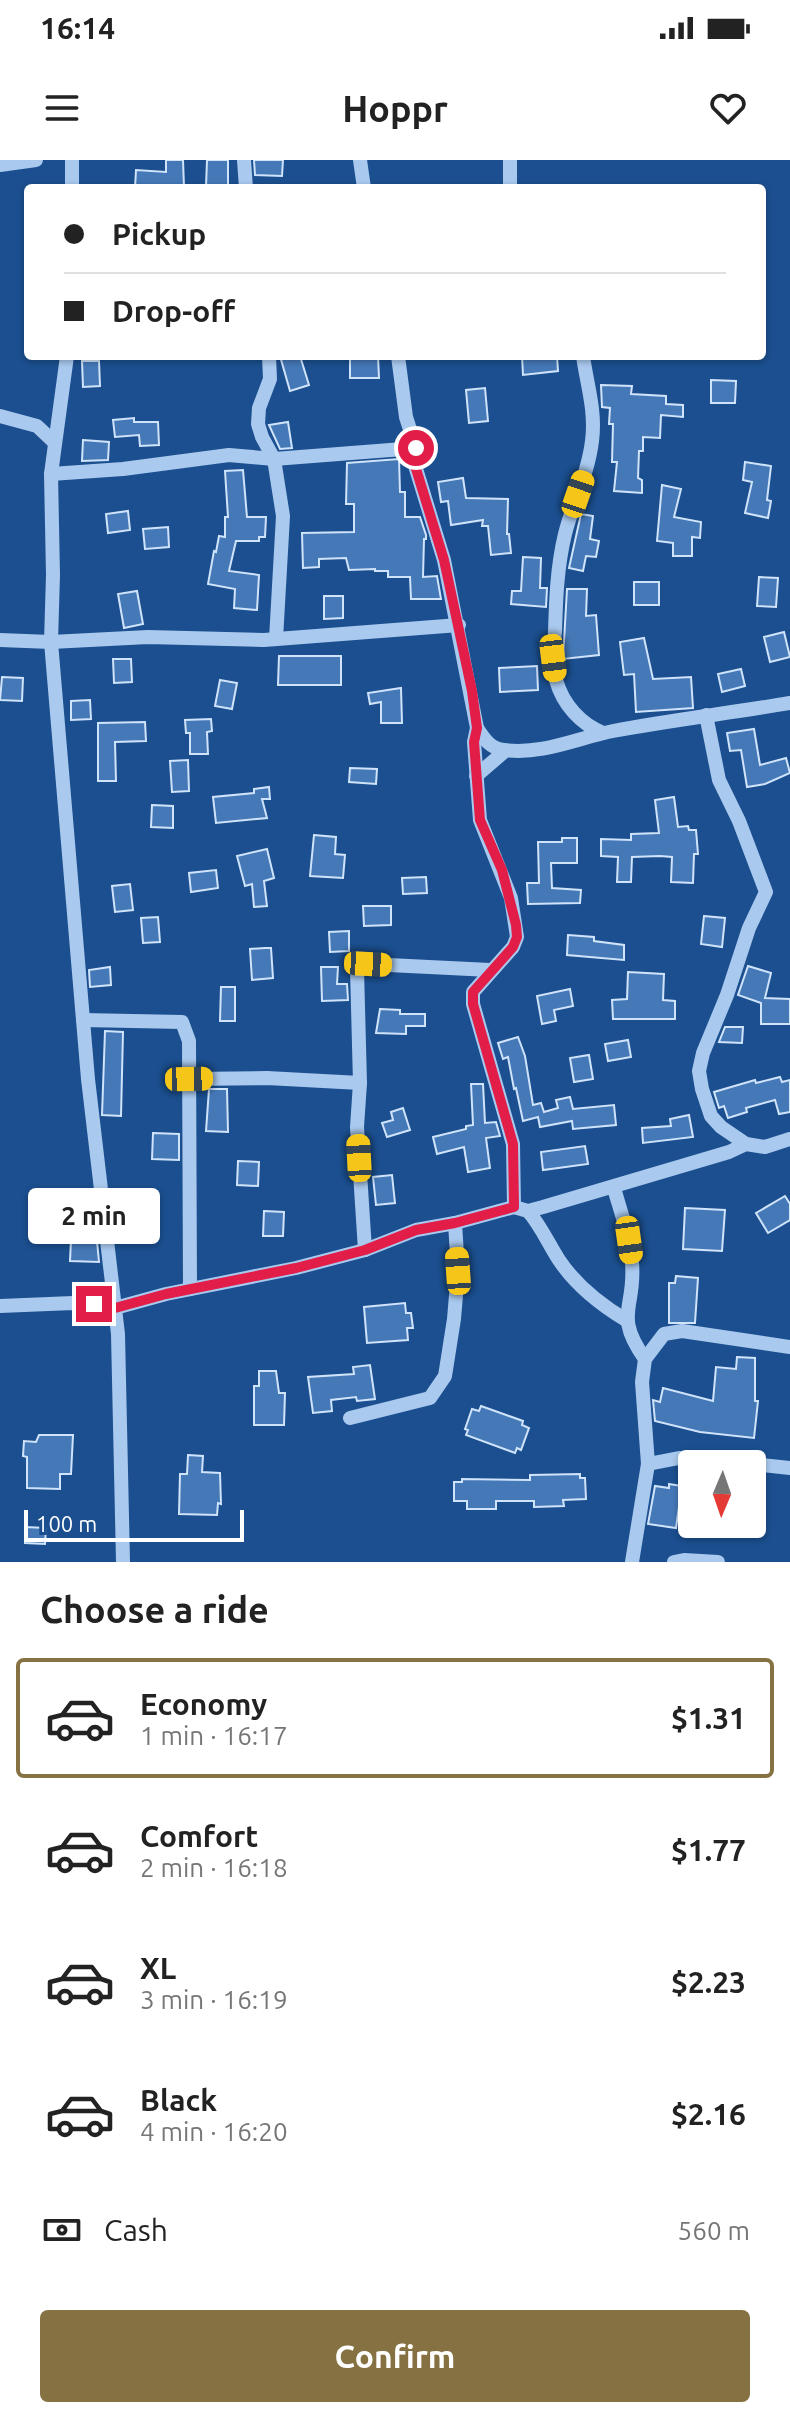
<!DOCTYPE html>
<html lang="en">
<head>
<meta charset="utf-8">
<style>
  body { margin:0; font-family:Ubuntu,sans-serif; background:#f6f6f6; color:#222; height:100vh; display:flex; flex-direction:column; font-size:30px; white-space:nowrap }
  * { box-sizing:border-box; margin:0 }
  p { font-size:26px; color:#767676 }
  .icon { flex:none; width:44px; height:44px; fill:none; stroke:currentColor; stroke-width:2; stroke-linecap:round; stroke-linejoin:round }
  .map { position:relative; height:1402px; overflow:hidden }
  .side { display:flex; flex-direction:column; background:#fff; flex:1 }
  .side>* { flex:none }
  .top-card { position:absolute; left:24px; top:24px; width:742px; height:176px; border-radius:8px; box-shadow:0 2px 6px #0004; display:grid; align-content:center; height:176px; padding:0 40px; background:#fff }
  .needle { width:52px; rotate:182deg }
  .controls { position:absolute; left:678px; top:1290px; display:grid; gap:16px }
  .controls a { display:grid; place-items:center; width:88px; height:88px; border-radius:8px; background:#fff; box-shadow:0 2px 6px #0004; font-size:40px }
  .scale { position:absolute; left:24px; bottom:20px; width:220px; box-sizing:border-box; padding-left:8px; border:4px solid #fff; border-top:0; font-size:22px; line-height:28px; white-space:nowrap; color:#fff; -webkit-text-stroke:6px #1b4f8f; paint-order:stroke }
  .end { position:absolute; width:36px; height:36px; margin:-18px; border:10px solid #e11d48; background:#fff; box-shadow:0 0 0 4px #fff }
  .from { border-radius:50% }
  .bubble { position:absolute; height:56px; border-radius:8px; background:#fff; box-shadow:0 2px 6px #0004; font-size:26px; font-weight:700; line-height:56px; text-align:center }
  .car { position:absolute; width:24px; height:48px; margin:-24px -12px; border-radius:10px; box-shadow:0 0 6px 2px #0007; background:linear-gradient(#f5c518 24%,#345 0 40%,#f5c518 0 76%,#345 0 86%,#f5c518 0) }
  .top-card b { display:flex; align-items:center; gap:28px; height:76px; font-size:30px }
  .top-card b+b { border-top:2px solid #e0e0e0 }
  .top-card i { width:20px; height:20px; background:#222 }
  ul { padding:0; list-style:none }
  li { display:flex; align-items:center; gap:24px; height:120px; margin:0 16px 12px; padding:0 24px; border:4px solid transparent; border-radius:8px }
  li div { flex:1 }
  li b { display:block; font-size:30px }
  li em { font-style:normal; font-weight:700 }
  li.on { border-color:#857141 }
  li>.icon { width:72px; height:72px; stroke-width:1.5 }
  h2 { padding:0 40px; font-size:36px; line-height:96px }
  .pay { display:flex; align-items:center; gap:20px; height:88px; padding:0 40px; font-size:30px }
  .pay p { margin-inline-start:auto }
  .button { display:flex; gap:16px; margin-top:auto; padding:16px 40px }
  .button a { flex:1; height:92px; border-radius:8px; background:#857141; color:#fff; font-size:32px; font-weight:700; line-height:92px; text-align:center }
  .status { display:flex; justify-content:space-between; align-items:center; height:56px; padding:0 40px; background:#fff; direction:ltr }
  .status svg { height:22px; fill:currentColor }
  header { display:flex; justify-content:space-between; align-items:center; height:104px; padding:0 40px; background:#fff; font-size:36px; font-weight:700 }
  .map>svg:first-child { display:block }
  .building { fill:#4478b7; stroke:#cfe3fa; stroke-width:2 }
  .lines { fill:none; stroke-linecap:round; stroke-linejoin:round }
  .minor { stroke:#a9c9ee; stroke-width:14 }
  .route { stroke:#e11d48; stroke-width:10 }
</style>
</head>
<body>
<div class="status"><b>16:14</b><svg viewBox="0 0 49 12"><path d="M0 12V9h3v3zM5 12V6h3v6zM10 12V3h3v9zM15 12V0h3v12zM26 1h20v11H26zM47 4h2v5h-2z"/></svg></div>
<header><svg class="icon" aria-label="menu" viewBox="0 0 24 24"><path d="M4 6h16M4 12h16M4 18h16"/></svg>Hoppr<svg class="icon" aria-label="heart" viewBox="0 0 24 24"><path d="M12 20l-8-8c-3-5 5-10 8-4 3-6 11-1 8 4z"/></svg></header>
<div class="map">
<svg width="790" height="1402" viewBox="0 0 790 1402">
  <rect width="100%" height="100%" fill="#1b4f8f"/>
  <g class="building">
    <polygon points="166,0 183,0 184,27 135,28 136,10 166,12"/>
    <polygon points="207,0 228,0 228,28 206,27"/>
    <polygon points="254,0 283,0 282,16 255,15"/>
    <polygon points="280,196 300,196 309,225 290,231"/>
    <polygon points="350,196 378,196 379,218 350,218"/>
    <polygon points="522,196 557,196 558,211 523,215"/>
    <polygon points="82,201 99,201 100,226 83,227"/>
    <polygon points="711,220 736,221 735,243 711,243"/>
    <polygon points="601,225 632,226 631,234 666,236 666,244 683,245 683,257 661,255 660,278 643,277 643,291 639,291 638,318 642,320 642,333 614,331 617,302 612,302 613,264 609,264 610,248 602,247"/>
    <polygon points="485,228 488,261 469,263 466,230"/>
    <polygon points="134,258 134,262 158,262 159,285 140,286 139,275 115,277 113,260"/>
    <polygon points="288,262 292,288 280,289 269,265"/>
    <polygon points="83,280 109,282 108,300 82,301"/>
    <polygon points="399,299 400,332 405,332 405,357 420,357 426,375 426,379 424,379 423,417 437,416 441,439 411,439 410,417 388,417 388,411 375,411 375,409 349,410 346,398 319,399 319,407 303,408 302,373 354,372 354,344 346,344 347,303"/>
    <polygon points="745,302 771,306 767,340 771,341 768,358 745,353 752,322 743,320"/>
    <polygon points="243,310 247,357 266,357 265,377 259,377 259,381 236,381 229,411 259,415 257,450 234,448 235,429 208,424 214,391 216,392 219,376 225,377 225,357 228,357 225,311"/>
    <polygon points="463,318 466,338 508,339 507,374 509,374 511,393 491,395 488,366 482,366 483,360 451,365 448,341 441,342 438,322"/>
    <polygon points="662,325 681,329 674,357 701,362 700,378 692,377 692,396 673,396 673,383 657,381"/>
    <polygon points="128,351 130,370 108,373 106,354"/>
    <polygon points="581,354 593,356 590,379 599,381 596,397 586,396 583,411 569,408"/>
    <polygon points="168,367 169,387 145,389 143,369"/>
    <polygon points="523,397 541,398 540,428 547,428 546,447 511,444 512,431 521,431"/>
    <polygon points="759,417 778,418 776,447 757,446"/>
    <rect x="634" y="422" width="25" height="23"/>
    <polygon points="567,429 587,429 586,456 596,455 599,495 563,499"/>
    <polygon points="137,431 143,464 124,468 118,434"/>
    <polygon points="324,436 343,436 343,458 324,459"/>
    <polygon points="784,472 790,497 770,502 764,477"/>
    <polygon points="644,478 653,519 691,517 693,548 636,552 634,514 624,515 620,482"/>
    <polygon points="279,496 341,496 341,525 278,525"/>
    <polygon points="113,499 131,499 132,522 114,523"/>
    <polygon points="537,506 538,530 500,532 499,508"/>
    <polygon points="741,509 745,526 722,532 718,514"/>
    <polygon points="2,517 23,518 22,541 0,540"/>
    <polygon points="220,520 237,523 232,549 215,546"/>
    <polygon points="401,528 402,563 381,563 381,542 370,544 368,533"/>
    <polygon points="90,540 91,559 71,560 71,541"/>
    <polygon points="211,559 212,571 207,572 208,594 190,594 190,573 186,573 185,560"/>
    <polygon points="145,562 146,581 115,582 116,621 98,621 98,563"/>
    <polygon points="754,569 760,605 786,598 790,613 765,624 747,627 741,590 730,591 727,573"/>
    <polygon points="188,600 189,631 172,632 170,601"/>
    <polygon points="350,608 377,609 376,624 349,622"/>
    <polygon points="269,627 270,639 262,639 267,658 216,663 213,637 254,633 254,629"/>
    <polygon points="674,637 678,667 688,666 689,670 696,670 698,694 694,694 693,723 671,722 672,697 660,696 632,697 631,722 617,722 618,697 601,696 601,679 631,680 631,674 659,673 655,640"/>
    <polygon points="152,645 173,646 173,668 151,667"/>
    <polygon points="314,675 336,677 335,694 345,695 343,718 310,716"/>
    <polygon points="562,678 577,678 577,703 551,703 552,728 581,730 580,743 528,744 527,723 539,723 538,682 562,682"/>
    <polygon points="267,689 274,718 264,721 267,746 254,747 252,724 245,726 237,696"/>
    <polygon points="216,710 218,728 191,732 189,713"/>
    <polygon points="426,717 427,733 403,734 402,718"/>
    <polygon points="130,724 133,750 115,752 112,726"/>
    <polygon points="363,746 391,746 391,765 364,766"/>
    <polygon points="704,756 725,758 722,787 701,784"/>
    <polygon points="158,757 160,782 143,783 141,758"/>
    <polygon points="349,771 349,791 330,792 329,772"/>
    <polygon points="568,775 594,777 594,781 624,785 624,800 567,795"/>
    <polygon points="265,788 271,788 273,818 252,820 250,789"/>
    <polygon points="748,806 771,813 765,838 790,839 790,864 761,864 761,843 738,835"/>
    <polygon points="110,807 111,825 90,827 89,810"/>
    <polygon points="321,807 338,807 337,824 347,824 348,840 322,841"/>
    <polygon points="628,812 664,814 663,840 675,841 675,859 613,859 612,840 627,839"/>
    <polygon points="221,827 235,827 235,861 220,861"/>
    <polygon points="570,829 573,846 554,850 556,861 542,864 537,836"/>
    <polygon points="380,849 400,850 400,854 425,854 425,866 406,866 406,874 376,873"/>
    <polygon points="725,867 743,867 742,883 719,882"/>
    <polygon points="105,871 123,872 121,956 102,955"/>
    <polygon points="518,877 525,896 533,945 541,943 544,952 558,948 556,940 570,937 573,949 614,945 616,965 573,969 572,961 540,967 538,957 523,961 516,928 514,929 508,897 503,899 498,883"/>
    <polygon points="628,880 631,897 608,901 605,884"/>
    <polygon points="589,895 593,919 574,922 570,898"/>
    <polygon points="780,917 782,922 790,920 790,952 779,954 775,940 746,948 747,952 728,958 724,946 719,948 714,932 755,920 756,923"/>
    <polygon points="471,924 483,924 485,963 496,962 500,976 486,978 490,1008 468,1012 464,987 437,994 433,977 466,969 466,966 473,965"/>
    <polygon points="209,929 227,929 228,972 206,971"/>
    <polygon points="403,948 410,970 387,977 382,963 393,960 391,952"/>
    <polygon points="689,955 693,977 643,983 642,968 671,966 670,959"/>
    <polygon points="153,973 179,974 179,1000 152,999"/>
    <polygon points="585,986 588,1004 543,1010 541,992"/>
    <polygon points="238,1001 259,1002 258,1026 237,1025"/>
    <polygon points="392,1015 395,1043 376,1045 373,1017"/>
    <polygon points="785,1036 790,1044 790,1060 768,1073 756,1053"/>
    <polygon points="685,1048 725,1050 722,1091 683,1089"/>
    <polygon points="264,1051 284,1052 283,1076 263,1076"/>
    <polygon points="71,1080 97,1081 99,1102 70,1101"/>
    <polygon points="676,1116 698,1118 695,1163 669,1163 669,1123 675,1123"/>
    <polygon points="405,1143 406,1153 411,1153 413,1168 407,1168 408,1180 367,1183 364,1147"/>
    <polygon points="737,1197 755,1198 755,1241 758,1241 754,1278 700,1272 655,1261 653,1240 660,1242 663,1228 713,1241 716,1207 736,1209"/>
    <polygon points="370,1205 375,1239 357,1241 356,1237 331,1240 332,1251 313,1253 308,1217 354,1214 353,1207"/>
    <polygon points="259,1211 276,1211 279,1233 285,1233 284,1265 254,1265 254,1226 259,1226"/>
    <polygon points="481,1246 523,1261 522,1265 529,1268 521,1290 517,1288 515,1293 466,1275 468,1270 465,1269 472,1249 479,1251"/>
    <polygon points="39,1275 73,1275 71,1314 60,1314 60,1329 27,1328 27,1297 23,1296 24,1281 36,1282"/>
    <polygon points="188,1295 203,1296 202,1312 220,1313 221,1344 218,1343 217,1355 179,1354 180,1314 187,1314"/>
    <polygon points="580,1314 580,1318 585,1318 586,1339 563,1340 564,1346 534,1347 534,1341 496,1341 496,1349 467,1349 467,1341 454,1341 454,1322 462,1322 462,1319 530,1320 530,1315"/>
    <polygon points="669,1324 682,1326 676,1368 648,1364 655,1326 669,1328"/>
    <polygon points="25,1367 46,1368 45,1384 25,1383"/>
  </g>
  <g class="lines">
    <g class="minor">
      <polyline points="72,0 72,28"/>
      <polyline points="244,0 246,28"/>
      <polyline points="360,0 364,28"/>
      <polyline points="0,5 36,0"/>
      <polyline points="510,28 510,0"/>
      <polyline points="67,196 51,314 53,415 51,482 88,919 118,1174 123,1402"/>
      <polyline points="269,196 270,219 259,248 258,264 262,277 274,299 283,356 276,479"/>
      <path d="M398,196l8,61 10,31 -3,11 31,101 33,168c7,11 14,21 27,22 39,5 73,-12 109,-19 59,-11 118,-18 177,-28"/>
      <path d="M583,196c4,29 13,55 9,85 -4,33 -19,61 -27,93 -8,33 -9,65 -10,98 -1,15 -4,33 1,48 7,25 25,44 47,53"/>
      <polyline points="0,256 37,266 55,283"/>
      <polyline points="51,314 123,309 229,295 274,299 416,288"/>
      <polyline points="0,480 51,482 148,477 264,480 459,465"/>
      <polyline points="706,555 719,620 739,661 766,732 749,768 727,835 703,893 699,911 702,929 711,956 721,967 746,984"/>
      <polyline points="477,568 474,582 480,660 511,738 517,777 513,787 473,832 473,844 513,984 514,1047"/>
      <polyline points="476,616 505,591"/>
      <polyline points="83,860 182,862 189,881 190,1129"/>
      <polyline points="189,919 267,918 360,923"/>
      <path d="M614,1028c7,25 16,49 18,75 4,45 -19,51 13,96"/>
      <path d="M528,1051c13,15 20,32 31,49 16,24 42,45 67,60"/>
      <polyline points="365,1090 357,967 360,923 357,809 361,805 368,804 490,810"/>
      <polyline points="0,1146 73,1143 115,1148 166,1134 296,1108 365,1090 416,1070 455,1063 514,1047 528,1051 543,1047 729,992 746,984 765,987 790,979"/>
      <polyline points="350,1258 430,1238 445,1216 454,1159 458,1111 455,1063"/>
      <polyline points="648,1304 679,1298 751,1304"/>
      <polyline points="752,1304 790,1308"/>
      <polyline points="632,1402 648,1304 642,1222 645,1199 664,1174 682,1171 790,1187"/>
      <polyline points="674,1402 684,1400 718,1402"/>
    </g>
  </g>
  <g class="lines">
    <polyline class="route" points="94,1144 115,1148 166,1134 296,1108 365,1090 416,1070 455,1063 514,1047 513,984 473,844 473,832 513,787 517,777 516,765 502,710 480,660 474,582 477,568 472,531 444,400 413,299 416,288"/>
  </g>
</svg>
<div class="controls">
<a><svg class="needle" viewBox="-14 -14 28 28"><path d="M0-13l5 13h-10z" fill="#e53935"/><path d="M0 13l5-13h-10z" fill="#767676"/></svg></a>
</div>
<div class="scale">100 m</div>
<i class="end from" style="left:416px;top:288px"></i>
<i class="end" style="left:94px;top:1144px"></i>
<div class="bubble" style="left:28px;top:1028px;width:132px">2 min</div>
<i class="car" style="left:578px;top:334px;rotate:19deg"></i>
<i class="car" style="left:553px;top:498px;rotate:173deg"></i>
<i class="car" style="left:368px;top:804px;rotate:93deg"></i>
<i class="car" style="left:189px;top:919px;rotate:89deg"></i>
<i class="car" style="left:359px;top:998px;rotate:357deg"></i>
<i class="car" style="left:629px;top:1080px;rotate:172deg"></i>
<i class="car" style="left:458px;top:1111px;rotate:356deg"></i>
<div class="top-card">
<b><i class="from"></i>Pickup</b>
<b><i></i>Drop-off</b>
</div>
</div>
<section class="side">
<h2>Choose a ride</h2>
<ul>
<li class="on"><svg class="icon" aria-label="car" viewBox="0 0 24 24"><path d="M5 17H2v-5l4-1 3-4h7l3 4 3 1v5h-3M9 17h6M6 11h13"/><circle cx="7" cy="17" r="2"/><circle cx="17" cy="17" r="2"/></svg><div><b>Economy</b><p>1 min · 16:17</p></div><em>$1.31</em></li>
<li><svg class="icon" aria-label="car" viewBox="0 0 24 24"><path d="M5 17H2v-5l4-1 3-4h7l3 4 3 1v5h-3M9 17h6M6 11h13"/><circle cx="7" cy="17" r="2"/><circle cx="17" cy="17" r="2"/></svg><div><b>Comfort</b><p>2 min · 16:18</p></div><em>$1.77</em></li>
<li><svg class="icon" aria-label="car" viewBox="0 0 24 24"><path d="M5 17H2v-5l4-1 3-4h7l3 4 3 1v5h-3M9 17h6M6 11h13"/><circle cx="7" cy="17" r="2"/><circle cx="17" cy="17" r="2"/></svg><div><b>XL</b><p>3 min · 16:19</p></div><em>$2.23</em></li>
<li><svg class="icon" aria-label="car" viewBox="0 0 24 24"><path d="M5 17H2v-5l4-1 3-4h7l3 4 3 1v5h-3M9 17h6M6 11h13"/><circle cx="7" cy="17" r="2"/><circle cx="17" cy="17" r="2"/></svg><div><b>Black</b><p>4 min · 16:20</p></div><em>$2.16</em></li>
</ul>
<div class="pay"><svg class="icon" aria-label="cash" viewBox="0 0 24 24"><path d="M3 7h18v10H3z"/><circle cx="12" cy="12" r="2"/></svg>Cash<p>560 m</p></div>
<div class="button"><a>Confirm</a></div>
</section>
</body>
</html>
